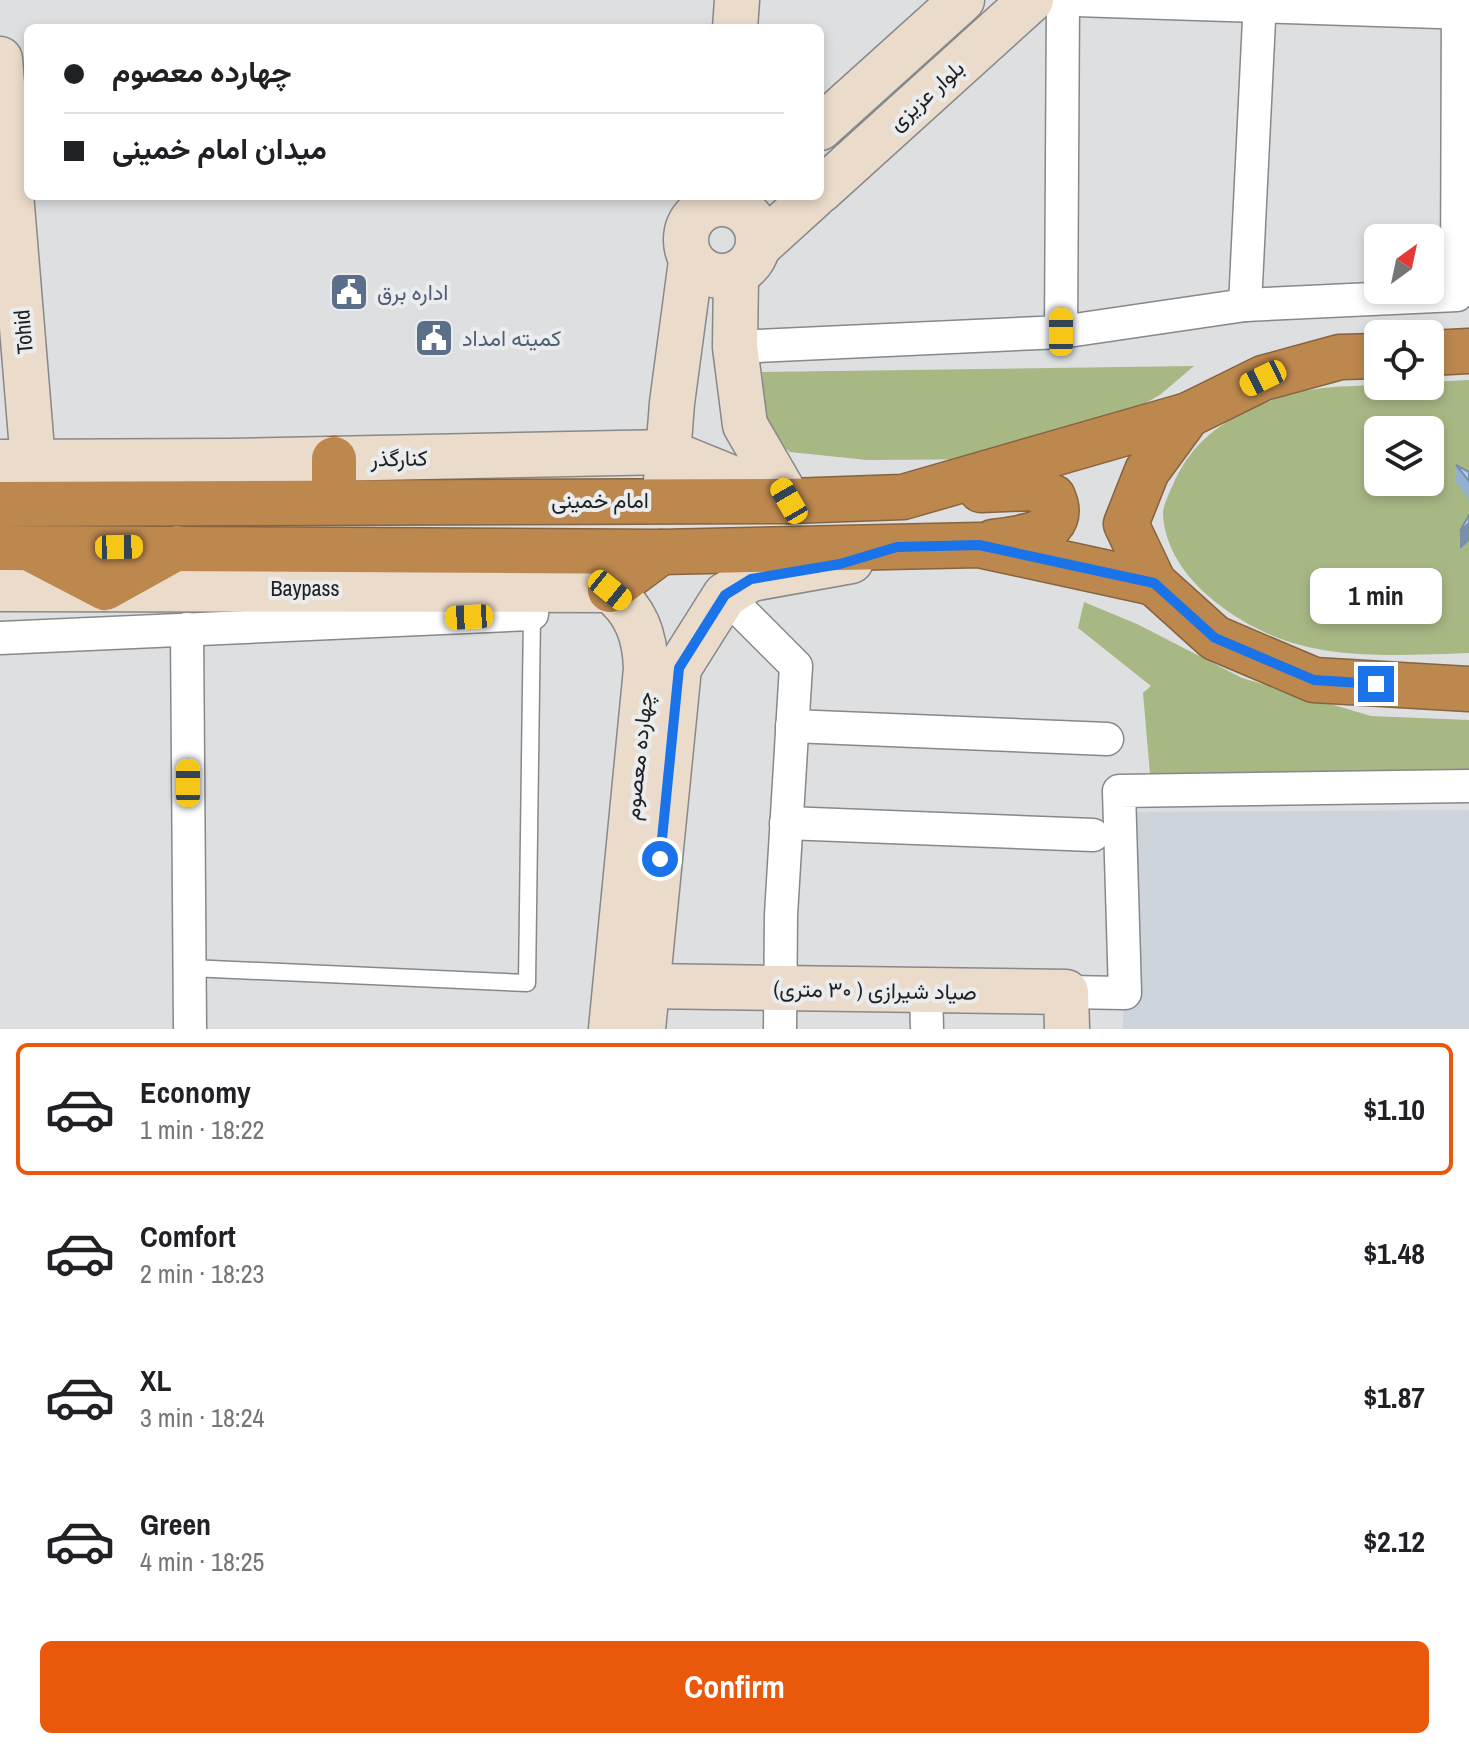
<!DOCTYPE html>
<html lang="en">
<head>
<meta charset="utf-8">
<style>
  body { margin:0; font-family:"Archivo Narrow",Vazirmatn,sans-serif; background:#f2f2f2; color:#202124; height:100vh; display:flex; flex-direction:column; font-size:30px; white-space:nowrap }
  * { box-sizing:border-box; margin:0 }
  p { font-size:26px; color:#757577 }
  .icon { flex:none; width:44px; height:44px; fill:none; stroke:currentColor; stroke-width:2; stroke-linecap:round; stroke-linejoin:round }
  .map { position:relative; height:1029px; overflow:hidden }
  .drawer { display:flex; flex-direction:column; background:#fff; flex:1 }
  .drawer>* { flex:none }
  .hud { position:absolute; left:24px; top:24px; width:800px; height:176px; border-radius:12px; box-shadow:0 4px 12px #0003; display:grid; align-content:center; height:176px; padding:0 40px; background:#fff }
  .needle { width:52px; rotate:33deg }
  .tools { position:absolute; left:1364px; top:224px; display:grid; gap:16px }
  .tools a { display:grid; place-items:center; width:80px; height:80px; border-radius:12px; background:#fff; box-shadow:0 4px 12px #0003; font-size:40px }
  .end { position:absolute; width:36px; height:36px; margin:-18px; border:10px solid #1a73e8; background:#fff; box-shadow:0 0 0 4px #fff }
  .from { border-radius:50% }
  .bubble { position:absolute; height:56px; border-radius:12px; background:#fff; box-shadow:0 4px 12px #0003; font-size:26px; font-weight:800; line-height:56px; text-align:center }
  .car { position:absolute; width:24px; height:48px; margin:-24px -12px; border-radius:10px; box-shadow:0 0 6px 2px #0007; background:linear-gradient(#f5c518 24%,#345 0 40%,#f5c518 0 76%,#345 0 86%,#f5c518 0) }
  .hud b { display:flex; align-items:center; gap:28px; height:76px; font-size:30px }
  .hud b+b { border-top:2px solid #e0e0e0 }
  .hud i { width:20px; height:20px; background:#202124 }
  ul { padding:14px 0 0; list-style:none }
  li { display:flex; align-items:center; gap:24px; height:132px; margin:0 16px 12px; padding:0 24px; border:4px solid transparent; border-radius:12px }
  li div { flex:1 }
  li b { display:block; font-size:30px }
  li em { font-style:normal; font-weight:800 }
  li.on { border-color:#ea580c }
  li>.icon { width:72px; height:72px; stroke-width:1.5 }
  .primary-button { display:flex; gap:16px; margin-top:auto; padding:16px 40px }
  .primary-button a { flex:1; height:92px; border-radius:12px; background:#ea580c; color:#fff; font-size:32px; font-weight:800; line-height:92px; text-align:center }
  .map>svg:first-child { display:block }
  .built { fill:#cdd4dc }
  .green { fill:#a8b885; fill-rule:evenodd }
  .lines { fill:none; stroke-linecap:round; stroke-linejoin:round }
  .lane-casing { stroke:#86888a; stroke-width:19 }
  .street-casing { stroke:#86888a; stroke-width:35 }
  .secondary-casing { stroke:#86888a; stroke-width:47 }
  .highway-casing { stroke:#86643e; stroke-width:47 }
  .lane { stroke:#fff; stroke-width:16 }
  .street { stroke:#fff; stroke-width:32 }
  .secondary { stroke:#ebdbca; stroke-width:44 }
  .highway { stroke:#bd884e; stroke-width:44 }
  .wall { fill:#93b0d0 }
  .shaded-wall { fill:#7890a9 }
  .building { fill:#abcdf2; stroke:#7890a9; stroke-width:2 }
  .route { stroke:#1a73e8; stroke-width:10 }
  .labels { text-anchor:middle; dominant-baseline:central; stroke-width:8; stroke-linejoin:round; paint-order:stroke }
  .street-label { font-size:22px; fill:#1f2021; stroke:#eaecee }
  .service-label { font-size:22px; fill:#4e5e75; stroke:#eaecee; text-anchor:start }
</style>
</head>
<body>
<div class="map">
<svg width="1469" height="1029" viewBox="0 0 1469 1029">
  <rect width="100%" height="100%" fill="#dddfe1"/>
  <polygon class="built" points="1469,810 1469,1029 1123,1029 1130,812"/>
  <g class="green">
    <polygon points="1194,366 1161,394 1117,420 1005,459 867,460 790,452 777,441 765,413 762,372"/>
    <path d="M1469,380v273c-64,2 -138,8 -198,-18 -48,-21 -105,-63 -108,-121 0,-10 8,-24 12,-34 21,-45 59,-67 106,-83 44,-15 103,-11 149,-11v-4zM1378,430h52v52h-52z"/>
    <polygon points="1084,602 1137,624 1242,678 1371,716 1469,720 1469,771 1150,774 1143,693 1151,686 1078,628"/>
  </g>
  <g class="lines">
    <defs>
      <polyline id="lane" points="190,968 527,983 532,614"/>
      <g id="street">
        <polyline points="1076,0 1469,13"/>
        <polyline points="1245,305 1260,0"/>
        <polyline points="1061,332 1245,305 1457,295 1458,0"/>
        <polyline points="735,347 1061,332 1063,0"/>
        <polyline points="725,595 796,666 781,915 780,1029"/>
        <polyline points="187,629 190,1029"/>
        <polyline points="0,638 532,614 532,589"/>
        <polyline points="792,726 1107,739"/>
        <polyline points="786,823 1093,835"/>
        <polyline points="926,991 927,1029"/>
        <polyline points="1066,992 1125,993 1119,791 1469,786"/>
      </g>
      <g id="secondary">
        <polyline points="735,28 737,0"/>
        <polyline points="0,59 33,462"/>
        <polyline points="820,128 962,0"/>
        <polyline points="820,191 1031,0"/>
        <circle cx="722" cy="240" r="36"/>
        <polyline points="759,246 814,196"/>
        <polyline points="736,275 735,347 745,425 789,501"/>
        <polyline points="0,462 229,461 668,452 789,501"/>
        <polyline points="666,481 672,403 691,261"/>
        <path d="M0,589l610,1c26,21 35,45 36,79l-35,360"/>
        <polyline points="647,986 1066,992 1067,1029"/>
        <polyline points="643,1029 679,668 725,595 751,579 851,561"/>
      </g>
      <g id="highway">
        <polyline points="1430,353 1469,351"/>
        <polyline points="1378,356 1340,357 1263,378 1188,415 1147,471 1126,524 1154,583 1215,638 1314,680 1469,689"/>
        <polyline points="334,459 334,502"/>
        <path d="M981,490l52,-2 20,9c17,38 -33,41 -60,45"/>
        <polyline points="0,504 789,501 903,497 1188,415"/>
        <polyline points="0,548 661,552 979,545 1154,583"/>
        <polyline points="34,551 105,588 177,548"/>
        <polyline points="610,590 661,552"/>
      </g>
    </defs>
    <use href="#lane" class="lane-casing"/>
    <use href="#street" class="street-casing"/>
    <use href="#secondary" class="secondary-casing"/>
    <use href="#highway" class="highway-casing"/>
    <use href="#lane" class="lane"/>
    <use href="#street" class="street"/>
    <use href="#secondary" class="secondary"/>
    <use href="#highway" class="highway"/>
  </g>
  <polygon class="wall" points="1456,465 1469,472 1469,499 1456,483"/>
  <polygon class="shaded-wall" points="1469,523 1469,541 1460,549 1460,531"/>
  <g class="building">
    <polygon points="1456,465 1469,472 1469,481"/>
    <polygon points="1469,515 1469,523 1460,531"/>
  </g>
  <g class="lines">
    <polyline class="route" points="660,859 679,668 725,595 751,579 840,564 897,547 979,545 1154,583 1215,638 1314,680 1376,684"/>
  </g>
  <defs>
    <symbol id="civic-square" viewBox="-11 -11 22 22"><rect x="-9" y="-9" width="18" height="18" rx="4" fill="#5c6f8a" stroke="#eaecee"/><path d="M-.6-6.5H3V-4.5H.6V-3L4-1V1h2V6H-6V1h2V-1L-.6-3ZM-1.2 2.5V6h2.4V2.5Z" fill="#fff"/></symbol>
  </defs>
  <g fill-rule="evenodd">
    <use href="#civic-square" x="327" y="270" width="44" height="44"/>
    <use href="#civic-square" x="412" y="316" width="44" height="44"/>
  </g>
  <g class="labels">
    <g class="street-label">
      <text transform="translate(926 95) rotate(-42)">بلوار عزیزی</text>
      <text transform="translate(23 332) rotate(-95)">Tohid</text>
      <text transform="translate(399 458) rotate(-1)">کنارگذر</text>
      <text x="600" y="500">امام خمینی</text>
      <text x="305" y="588">Baypass</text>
      <text transform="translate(638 756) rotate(-84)">چهارده معصوم</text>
      <text transform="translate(875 990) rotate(1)">صیاد شیرازی ( ۳۰ متری)</text>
    </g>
    <g class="service-label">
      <text x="377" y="292">اداره برق</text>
      <text x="462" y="338">کمیته امداد</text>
    </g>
  </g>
</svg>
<div class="tools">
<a><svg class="needle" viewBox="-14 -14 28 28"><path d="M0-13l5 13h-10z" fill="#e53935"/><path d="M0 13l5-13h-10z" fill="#757577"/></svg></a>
<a><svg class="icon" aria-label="locate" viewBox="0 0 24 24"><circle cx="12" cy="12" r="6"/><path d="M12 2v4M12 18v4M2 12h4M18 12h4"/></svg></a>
<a><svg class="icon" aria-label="layers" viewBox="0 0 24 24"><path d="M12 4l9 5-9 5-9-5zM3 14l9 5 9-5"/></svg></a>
</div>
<i class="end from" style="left:660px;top:859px"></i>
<i class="end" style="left:1376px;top:684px"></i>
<div class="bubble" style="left:1310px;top:568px;width:132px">1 min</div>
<i class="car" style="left:1061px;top:332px;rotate:0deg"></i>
<i class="car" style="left:1263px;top:378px;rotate:244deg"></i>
<i class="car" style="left:789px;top:501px;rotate:330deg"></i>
<i class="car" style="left:119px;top:547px;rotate:89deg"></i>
<i class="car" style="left:610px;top:590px;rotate:129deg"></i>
<i class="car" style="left:469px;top:617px;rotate:267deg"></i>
<i class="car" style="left:188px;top:783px;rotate:0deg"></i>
<div class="hud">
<b><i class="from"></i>چهارده معصوم</b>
<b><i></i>میدان امام خمینی</b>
</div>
</div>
<section class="drawer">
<ul>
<li class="on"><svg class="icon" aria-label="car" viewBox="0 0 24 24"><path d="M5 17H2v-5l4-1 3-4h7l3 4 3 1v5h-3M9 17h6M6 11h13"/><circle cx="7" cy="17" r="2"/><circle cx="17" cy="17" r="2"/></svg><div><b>Economy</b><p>1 min · 18:22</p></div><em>$1.10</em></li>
<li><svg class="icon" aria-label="car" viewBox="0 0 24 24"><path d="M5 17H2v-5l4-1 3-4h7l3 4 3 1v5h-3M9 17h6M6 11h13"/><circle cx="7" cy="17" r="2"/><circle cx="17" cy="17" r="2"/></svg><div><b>Comfort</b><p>2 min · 18:23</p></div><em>$1.48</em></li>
<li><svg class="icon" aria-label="car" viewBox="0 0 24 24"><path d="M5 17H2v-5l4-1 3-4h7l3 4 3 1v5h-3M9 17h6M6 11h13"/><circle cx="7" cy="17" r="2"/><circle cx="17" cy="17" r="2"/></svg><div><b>XL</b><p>3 min · 18:24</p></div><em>$1.87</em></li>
<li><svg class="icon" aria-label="car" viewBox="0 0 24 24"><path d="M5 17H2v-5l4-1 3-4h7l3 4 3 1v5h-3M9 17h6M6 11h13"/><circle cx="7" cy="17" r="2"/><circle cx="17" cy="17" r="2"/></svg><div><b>Green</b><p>4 min · 18:25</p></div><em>$2.12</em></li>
</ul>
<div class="primary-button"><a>Confirm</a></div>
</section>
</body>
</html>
